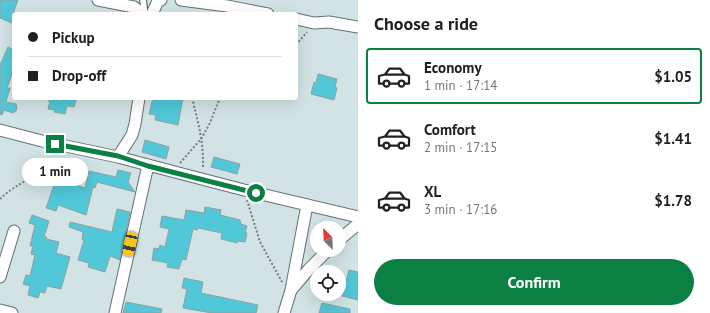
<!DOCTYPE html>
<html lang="en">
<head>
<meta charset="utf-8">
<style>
  body { margin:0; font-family:"PT Sans",sans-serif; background:#f2f2f2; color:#202124; height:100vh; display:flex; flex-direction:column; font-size:15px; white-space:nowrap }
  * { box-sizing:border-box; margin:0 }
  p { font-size:13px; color:#757577 }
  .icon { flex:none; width:22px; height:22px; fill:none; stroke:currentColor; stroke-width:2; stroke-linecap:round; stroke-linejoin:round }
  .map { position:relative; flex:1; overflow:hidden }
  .drawer { display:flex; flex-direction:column; background:#fff; width:352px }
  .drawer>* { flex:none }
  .hud { position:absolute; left:12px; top:12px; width:286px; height:88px; border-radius:4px; box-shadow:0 4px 16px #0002; display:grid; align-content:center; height:88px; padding:0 16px; background:#fff }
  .needle { width:26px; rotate:336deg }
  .tools { position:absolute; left:310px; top:221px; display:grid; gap:8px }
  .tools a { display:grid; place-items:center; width:36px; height:36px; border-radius:50%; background:#fff; box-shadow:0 4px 16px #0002; font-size:20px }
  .end { position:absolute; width:18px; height:18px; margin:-9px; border:5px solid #0b8043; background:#fff; box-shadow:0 0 0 2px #fff }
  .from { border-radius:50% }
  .bubble { position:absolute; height:28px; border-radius:14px; background:#fff; box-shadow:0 4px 16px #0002; font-size:13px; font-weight:700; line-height:28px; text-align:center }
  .car { position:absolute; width:12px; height:24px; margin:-12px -6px; border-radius:5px; box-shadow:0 0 3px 1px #0007; background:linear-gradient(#f5c518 24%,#345 0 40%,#f5c518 0 76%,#345 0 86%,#f5c518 0) }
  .hud b { display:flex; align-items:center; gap:14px; height:38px; font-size:15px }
  .hud b+b { border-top:1px solid #e0e0e0 }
  .hud i { width:10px; height:10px; background:#202124 }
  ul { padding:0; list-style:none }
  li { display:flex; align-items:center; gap:12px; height:56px; margin:0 8px 6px; padding:0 8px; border:2px solid transparent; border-radius:4px }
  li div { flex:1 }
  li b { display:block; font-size:15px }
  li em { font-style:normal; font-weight:700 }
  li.on { border-color:#0b8043 }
  li>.icon { width:36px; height:36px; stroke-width:1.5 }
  h2 { padding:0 16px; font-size:18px; line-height:48px }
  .primary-button { display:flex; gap:8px; margin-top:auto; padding:8px 16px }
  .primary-button a { flex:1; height:46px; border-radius:24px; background:#0b8043; color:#fff; font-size:16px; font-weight:700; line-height:46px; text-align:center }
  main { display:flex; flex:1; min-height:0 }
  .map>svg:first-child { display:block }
  .building { fill:#50c8d8; stroke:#909fa2 }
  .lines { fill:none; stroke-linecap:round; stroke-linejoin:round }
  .service-casing { stroke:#637173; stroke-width:8 }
  .minor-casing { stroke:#637173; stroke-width:13 }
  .path { stroke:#727e7f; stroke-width:2; stroke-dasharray:2 2; stroke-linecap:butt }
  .service { stroke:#fff; stroke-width:5.5 }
  .minor { stroke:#fff; stroke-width:11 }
  .route { stroke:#0b8043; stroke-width:5 }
</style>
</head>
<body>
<main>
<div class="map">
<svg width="358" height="313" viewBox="0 0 358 313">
  <rect width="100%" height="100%" fill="#d2e3e5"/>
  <g class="building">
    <polygon points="0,0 18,0 14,11 14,24 0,18"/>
    <polygon points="8,47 14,50 14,68 7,88 10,88 6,102 16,104 17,108 16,111 13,113 4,110 2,115 0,114 0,65"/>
    <polygon points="318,74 337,79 335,87 337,88 334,100 311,94 314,82 316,83"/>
    <polygon points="49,98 77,98 74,107 67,106 65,114 54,112 55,110 48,109 50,101 48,101"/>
    <polygon points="153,98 183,98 178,125 155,120 156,115 149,114"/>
    <polygon points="145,140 169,147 166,159 142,152"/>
    <polygon points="214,157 240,164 237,174 211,167"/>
    <polygon points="118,170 131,173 128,182 135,192 97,182 95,188 93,187 86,215 58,205 56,211 46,208 55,182 64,185 65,181 85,188 89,171 116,177"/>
    <polygon points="205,207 221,210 220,215 240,220 241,224 247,226 245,233 247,233 245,242 238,241 237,243 221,239 222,233 198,228 197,230 193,229 186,260 182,259 179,269 167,267 168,263 152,260 154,248 159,249 160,245 165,247 169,229 160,227 162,216 184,220 186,210 204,213"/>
    <polygon points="117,209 130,212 120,260 110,256 105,272 88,267 89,263 78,260 84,240 82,240 83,232 69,227 70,222 112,232"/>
    <polygon points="32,215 49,221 44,237 47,237 46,239 59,242 56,253 70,257 61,289 47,286 45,293 40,292 38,298 28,295 30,286 23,284 26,275 30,276 35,255 31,254 33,246 30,246 35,225 29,223"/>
    <polygon points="349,270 358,272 358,300 342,296"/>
    <polygon points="184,278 203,282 201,293 258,305 256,313 212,313 183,308 187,289 182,288"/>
    <polygon points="126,302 162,309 161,313 123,313"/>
    <polygon points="322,303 350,309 350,313 319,313"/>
  </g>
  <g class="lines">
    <defs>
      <polyline id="service" points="143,0 145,14"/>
      <g id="minor">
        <polyline points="98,0 134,7 143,14"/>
        <polyline points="181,0 227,6 268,14"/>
        <polyline points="152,14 158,1 161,0"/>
        <polyline points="296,19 314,23 329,22 358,27"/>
        <polyline points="0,130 42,141 118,157 148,165 244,190 358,217"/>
        <polyline points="118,157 132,135 135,124 139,98"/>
        <polyline points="339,240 358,224"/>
        <polyline points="0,277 14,231"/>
        <polyline points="293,288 309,269 328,250"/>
        <polyline points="0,310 12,313"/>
        <polyline points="115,313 148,165"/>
        <polyline points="284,313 291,290 307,205"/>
      </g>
    </defs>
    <use href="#service" class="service-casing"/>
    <use href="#minor" class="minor-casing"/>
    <g class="path">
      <polyline points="296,45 307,32"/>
      <path d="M192,98c6,23 12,46 11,70"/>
      <polyline points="180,163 201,139 209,125 220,98"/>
      <path d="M0,199c19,-19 52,-30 77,-40"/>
      <polyline points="247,200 260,242 282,282"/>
    </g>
    <use href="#service" class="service"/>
    <use href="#minor" class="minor"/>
  </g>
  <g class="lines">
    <polyline class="route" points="55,144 118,156 148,166 256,193"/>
  </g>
</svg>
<div class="tools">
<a><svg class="needle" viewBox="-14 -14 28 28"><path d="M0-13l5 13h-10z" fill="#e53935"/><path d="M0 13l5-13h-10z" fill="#757577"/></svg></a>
<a><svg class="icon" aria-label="locate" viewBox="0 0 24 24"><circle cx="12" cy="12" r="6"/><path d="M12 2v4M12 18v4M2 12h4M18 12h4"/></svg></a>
</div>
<i class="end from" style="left:256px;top:193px"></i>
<i class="end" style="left:55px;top:144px"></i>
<div class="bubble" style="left:22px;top:158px;width:66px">1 min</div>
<i class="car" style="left:130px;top:244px;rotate:192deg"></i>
<div class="hud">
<b><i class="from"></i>Pickup</b>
<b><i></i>Drop-off</b>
</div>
</div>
<section class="drawer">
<h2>Choose a ride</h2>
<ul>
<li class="on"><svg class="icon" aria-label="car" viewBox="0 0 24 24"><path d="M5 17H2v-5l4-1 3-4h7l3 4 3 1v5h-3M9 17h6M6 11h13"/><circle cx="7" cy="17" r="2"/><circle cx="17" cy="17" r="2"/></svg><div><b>Economy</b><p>1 min · 17:14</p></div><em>$1.05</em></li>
<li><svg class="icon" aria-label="car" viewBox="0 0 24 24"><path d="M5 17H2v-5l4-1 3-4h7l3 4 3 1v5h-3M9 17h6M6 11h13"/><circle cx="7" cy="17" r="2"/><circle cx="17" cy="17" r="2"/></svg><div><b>Comfort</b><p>2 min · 17:15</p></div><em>$1.41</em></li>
<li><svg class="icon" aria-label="car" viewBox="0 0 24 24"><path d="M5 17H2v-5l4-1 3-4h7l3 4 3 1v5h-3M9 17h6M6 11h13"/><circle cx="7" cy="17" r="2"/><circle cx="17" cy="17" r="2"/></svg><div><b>XL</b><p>3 min · 17:16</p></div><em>$1.78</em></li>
</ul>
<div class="primary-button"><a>Confirm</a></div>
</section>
</main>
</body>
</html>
